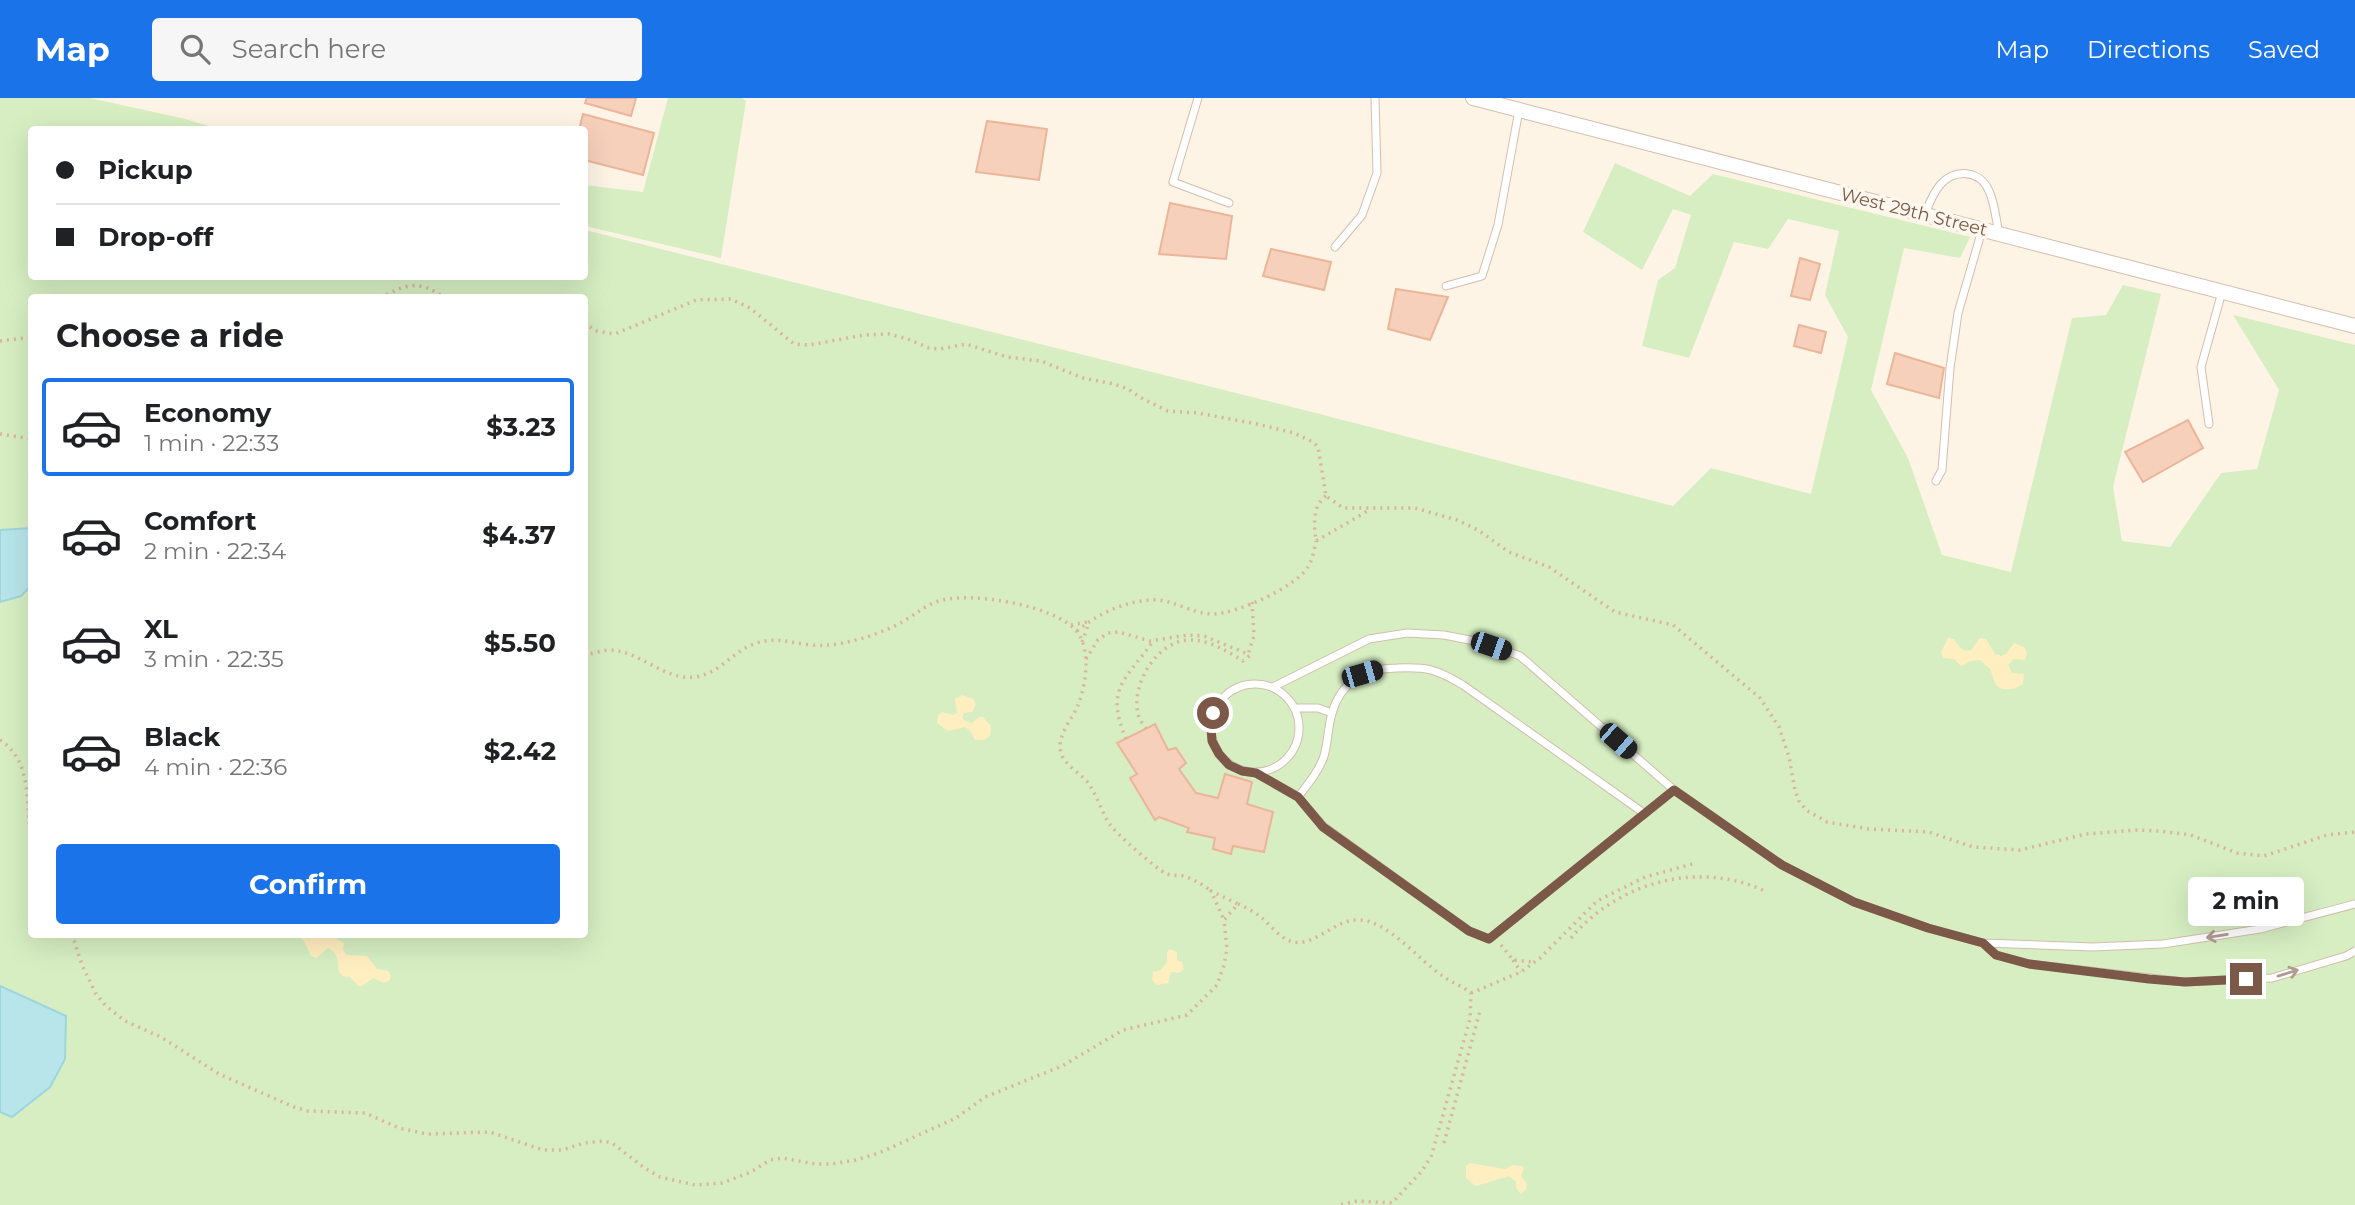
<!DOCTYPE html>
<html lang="en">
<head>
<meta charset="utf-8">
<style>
  body { margin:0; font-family:Montserrat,sans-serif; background:#f6f6f6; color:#202124; height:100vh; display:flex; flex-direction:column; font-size:26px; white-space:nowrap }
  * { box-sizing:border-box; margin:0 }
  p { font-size:23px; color:#757577 }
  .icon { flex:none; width:38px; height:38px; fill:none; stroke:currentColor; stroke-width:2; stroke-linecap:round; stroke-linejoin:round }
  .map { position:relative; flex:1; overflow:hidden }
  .sheet { position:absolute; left:28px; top:196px; width:560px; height:644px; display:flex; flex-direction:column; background:#fff; border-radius:7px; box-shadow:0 7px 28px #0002 }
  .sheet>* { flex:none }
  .guide { position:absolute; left:28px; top:28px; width:560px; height:154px; border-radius:7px; box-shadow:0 7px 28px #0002; display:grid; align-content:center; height:154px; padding:0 28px; background:#fff }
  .end { position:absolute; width:32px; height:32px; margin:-16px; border:9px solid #7b5847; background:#fff; box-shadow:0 0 0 4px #fff }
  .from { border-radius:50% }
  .bubble { position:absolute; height:49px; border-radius:7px; background:#fff; box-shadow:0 7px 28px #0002; font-size:23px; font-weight:700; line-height:49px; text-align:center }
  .car { position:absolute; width:21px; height:42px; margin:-21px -10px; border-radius:9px; box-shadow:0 0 5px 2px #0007; background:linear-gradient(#222 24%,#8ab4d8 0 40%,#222 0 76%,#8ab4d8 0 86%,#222 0) }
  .guide b { display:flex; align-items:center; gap:24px; height:66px; font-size:26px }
  .guide b+b { border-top:2px solid #e0e0e0 }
  .guide i { width:18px; height:18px; background:#202124 }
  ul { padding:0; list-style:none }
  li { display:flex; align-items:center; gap:21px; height:98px; margin:0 14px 10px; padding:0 14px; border:4px solid transparent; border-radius:7px }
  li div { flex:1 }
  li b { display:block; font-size:26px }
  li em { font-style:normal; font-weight:700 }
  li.selected { border-color:#1a73e8 }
  li>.icon { width:63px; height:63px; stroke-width:1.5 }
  h2 { padding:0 28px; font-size:32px; line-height:84px }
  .button { display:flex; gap:14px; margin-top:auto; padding:14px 28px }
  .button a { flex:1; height:80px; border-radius:7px; background:#1a73e8; color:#fff; font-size:28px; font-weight:700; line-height:80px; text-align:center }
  header { display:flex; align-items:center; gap:42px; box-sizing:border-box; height:98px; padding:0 35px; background:#1a73e8; color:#fff }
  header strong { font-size:33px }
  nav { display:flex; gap:38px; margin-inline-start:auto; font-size:24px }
  .search { width:490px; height:63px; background:#f6f6f6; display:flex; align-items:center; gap:18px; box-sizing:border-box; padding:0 24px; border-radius:7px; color:#757577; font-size:26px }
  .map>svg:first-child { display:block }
  .green { fill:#d6eec2; fill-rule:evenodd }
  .sand { fill:#ffeebf }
  .water { fill:#b8e5ea; stroke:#9dd6dd; stroke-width:2 }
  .building { fill:#f7d0bb; stroke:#ebb599; stroke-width:2 }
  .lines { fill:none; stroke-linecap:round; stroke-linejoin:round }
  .lane-casing { stroke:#d4bdad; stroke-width:9 }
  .street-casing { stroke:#d4bdad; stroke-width:16 }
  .path { stroke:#dcb39d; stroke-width:3.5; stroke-dasharray:2 5; stroke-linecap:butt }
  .lane { stroke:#fff; stroke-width:7 }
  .street { stroke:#fff; stroke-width:14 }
  .oneway { stroke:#b09b91 }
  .route { stroke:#7b5847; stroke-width:9 }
  .labels { text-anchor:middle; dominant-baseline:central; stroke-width:7; stroke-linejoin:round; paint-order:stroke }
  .street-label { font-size:18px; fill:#7b5847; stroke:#fff8ee }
</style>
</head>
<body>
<header>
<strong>Map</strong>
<div class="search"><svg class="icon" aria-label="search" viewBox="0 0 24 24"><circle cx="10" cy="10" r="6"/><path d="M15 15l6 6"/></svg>Search here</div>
<nav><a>Map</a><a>Directions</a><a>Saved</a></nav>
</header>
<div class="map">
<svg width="2355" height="1107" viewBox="0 0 2355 1107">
  <rect width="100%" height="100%" fill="#fef4e6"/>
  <g class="green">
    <path d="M0,0h90l91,20 39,11 -188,1v146h552l1,-46 731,183 357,93 38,-38 100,26 37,-157 -23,-42 14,-64 -51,-12 -20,30 -34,-7 -45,116 -47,-12 16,-66 17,-12 16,-53 -18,-6 -31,61 -59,-38 32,-69 75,33 23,-22 257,63 -10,21 -56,-10 -33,142 37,68 34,97 69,17 61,-254 34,-3 17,-30 38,9 -48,193 9,54 48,6 51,-74 36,-4 22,-79 -46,-75 122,30v860h-2355zM32,200h552v636h-552z"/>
    <polygon points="668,0 742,0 746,3 721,160 585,128 585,87 643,94"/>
  </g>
  <g class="sand">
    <path d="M1948,540l6,1c5,7 7,13 17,11l9,-12 6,1 9,15 6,2 5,-2 8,-11 10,4 3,6 -2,7 -11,-1 -6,6 4,8 12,1 -1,10c-9,6 -19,8 -27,1l-6,-16 -10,-9 -9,1 -10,5 -7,-7 -11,-1 -2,-6z"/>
    <polygon points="962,597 973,601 976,606 972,614 964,615 962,619 965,623 972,625 979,619 983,619 991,628 990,638 984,642 975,642 970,633 965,629 948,633 937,625 938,617 942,614 953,617 957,615 955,601"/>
    <path d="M297,837h17l10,3 7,-2 13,7 -1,7 4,5 20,1 10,13 11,2 3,5 -1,4 -6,3 -11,-5 -11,8h-4l-8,-9 -7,-1 -4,-4c-2,-11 1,-17 -11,-24l-12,10 -5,-2 -7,-15z"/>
    <polygon points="1170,851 1177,854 1177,862 1182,864 1184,871 1179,875 1171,874 1168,885 1157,887 1152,882 1153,874 1161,872 1167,864 1167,854"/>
    <polygon points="1470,1065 1505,1071 1513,1067 1522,1068 1524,1071 1521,1078 1527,1086 1526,1091 1521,1096 1516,1090 1516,1084 1509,1078 1476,1088 1466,1080 1466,1068"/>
  </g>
  <g class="water">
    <polygon points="31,430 31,488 21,498 0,504 0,432"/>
    <polygon points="0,888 66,918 65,961 50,989 12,1019 0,1014"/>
  </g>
  <g class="building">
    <polygon points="587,0 636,0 631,18 585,5"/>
    <polygon points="583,16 654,35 643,77 584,62 584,32 579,32"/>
    <polygon points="987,23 1047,31 1039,82 976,74"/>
    <polygon points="1170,105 1232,118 1226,161 1159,156"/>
    <polygon points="1271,151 1331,164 1324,192 1263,178"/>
    <polygon points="1800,160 1820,166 1810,202 1791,198"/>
    <polygon points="1396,191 1448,199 1430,242 1388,231"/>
    <polygon points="1799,227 1826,234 1821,255 1794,248"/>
    <polygon points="1895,255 1944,270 1939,300 1887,286"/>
    <polygon points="2188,322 2203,350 2143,384 2125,354"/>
    <polygon points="1155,626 1168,652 1176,650 1186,665 1179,671 1196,695 1218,700 1225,676 1252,684 1247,706 1273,714 1264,754 1233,748 1231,756 1213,751 1215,740 1187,734 1189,730 1159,719 1155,722 1130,680 1137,676 1117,645"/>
  </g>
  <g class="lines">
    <defs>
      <g id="lane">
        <polyline points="1198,0 1173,84 1229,105"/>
        <path d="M1925,116c4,-10 8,-21 15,-29 15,-17 40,-15 49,6 6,13 7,29 10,43"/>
        <polyline points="1335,149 1362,117 1377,75 1375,0"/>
        <polyline points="1446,188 1482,178 1498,127 1519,12"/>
        <polyline points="2209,326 2201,269 2222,194"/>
        <polyline points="1936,383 1942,372 1950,270 1958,215 1982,132"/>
        <circle cx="1255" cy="630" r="44"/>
        <polyline points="1273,589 1369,541 1407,535 1444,537 1485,545 1520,558 1674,692 1782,767 1854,804 1928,830 1983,845 2093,849 2163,846 2260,831 2355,806"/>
        <polyline points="1295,610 1318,610 1332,615"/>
        <polyline points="1256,675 1298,699 1323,728 1469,833 1489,841 1674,692"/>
        <path d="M1298,699c10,-13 21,-26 26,-41 4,-14 4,-29 8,-43 9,-31 33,-45 65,-45 31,-1 39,1 66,17l182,129"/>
        <polyline points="1983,845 1996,857 2030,866 2185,884 2272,880 2346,858 2355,853"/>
      </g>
      <polyline id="street" points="1473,0 2355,228"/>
    </defs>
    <use href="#lane" class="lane-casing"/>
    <use href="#street" class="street-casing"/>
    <g class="path">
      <path d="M380,200c27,-14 38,-19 65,0"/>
      <polyline points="584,225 597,233 615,236 696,202 731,201 750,210 794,246 809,247 864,237 889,236 908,241 929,250 940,251 966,246 1007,259 1041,263 1083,280 1114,286 1128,291 1143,301 1168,313 1198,315 1257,326 1294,335 1313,344 1318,349 1326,398 1343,410 1415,410 1457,422 1478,432 1509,454 1549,469 1615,514 1673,527 1760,600 1779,629 1789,659 1795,692 1799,703 1806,712 1827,724 1869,731 1929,734 1973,749 2020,752 2086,736 2136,732 2159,733 2191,737 2237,755 2264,758 2327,737 2355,734"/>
      <polyline points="0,243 32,239"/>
      <polyline points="0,336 32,341"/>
      <path d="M1326,398c-14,10 -12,29 -10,45l55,-32"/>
      <polyline points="1071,527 1087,524"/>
      <path d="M1077,533c21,-17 46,-29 73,-31 22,-2 41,14 63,14 23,0 83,-27 95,-47 5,-8 6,-17 8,-26"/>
      <polyline points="1082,544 1089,525"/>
      <path d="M584,557c8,-1 18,-5 26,-5 31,1 54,31 85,27 24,-3 37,-25 59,-33 20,-8 37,-1 57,1 11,1 21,0 32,-2 20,-4 41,-11 59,-21 13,-7 23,-17 37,-21 30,-10 119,4 139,32 13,19 8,52 0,72 -6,15 -22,31 -17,48 4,13 21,21 28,31 8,12 12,26 19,38 6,10 48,47 59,52 5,2 11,1 16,2 10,3 19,8 28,15"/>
      <polyline points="1086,561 1098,542 1108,535 1119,534 1150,543 1188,537 1204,538 1248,556 1254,538 1252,504"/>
      <path d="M1146,631c-3,-5 -7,-10 -8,-15 -7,-29 18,-72 50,-74 20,-1 39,11 55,21l10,-8"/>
      <path d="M1126,641c-22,-52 1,-60 28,-99"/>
      <path d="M0,642c35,23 24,67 32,102"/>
      <path d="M1238,806c8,3 16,8 23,13 9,8 18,20 29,24 22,8 43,-20 65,-21 31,-3 64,41 89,57 9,6 18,9 27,16l-1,26 -39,138 -10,15 -29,31 -35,-2 -18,4"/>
      <polyline points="72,836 82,867 96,896 106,908 125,923 161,939 219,976 294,1009 308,1013 365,1015 399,1030 427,1036 490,1034 543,1052 562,1052 584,1045 604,1043 612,1045 646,1071 660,1079 695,1087 722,1085 751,1074 770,1062 782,1060 815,1066 831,1066 856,1062 879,1055 956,1020 985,999 1062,968 1123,932 1187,917 1217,887 1224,867 1227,851 1224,822 1238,806 1211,793 1224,822"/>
      <path d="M1571,840c47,-56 127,-78 194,-47"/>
      <polyline points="1501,847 1513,862 1534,864"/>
      <polyline points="1513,862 1521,874"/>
      <polyline points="1471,895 1521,874 1540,860 1597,803 1645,779 1696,765"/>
      <polyline points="1444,1045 1480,913"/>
    </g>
    <use href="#lane" class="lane"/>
    <use href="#street" class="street"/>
  </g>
  <defs><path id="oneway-shaft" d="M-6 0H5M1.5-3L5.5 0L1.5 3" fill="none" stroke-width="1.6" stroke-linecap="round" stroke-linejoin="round" transform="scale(1.75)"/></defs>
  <g class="oneway">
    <use href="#oneway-shaft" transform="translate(2217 838) rotate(171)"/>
    <use href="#oneway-shaft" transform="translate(2288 875) rotate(-17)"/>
  </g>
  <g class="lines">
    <polyline class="route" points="1213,615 1211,629 1212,643 1219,656 1229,667 1242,673 1256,675 1298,699 1323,729 1469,833 1489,841 1674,692 1782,767 1854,804 1928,830 1983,845 1996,857 2029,866 2149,881 2185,884 2246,881"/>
  </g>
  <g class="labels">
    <g class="street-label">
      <text transform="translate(1914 114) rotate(14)">West 29th Street</text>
    </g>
  </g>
</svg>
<i class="end from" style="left:1213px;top:615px"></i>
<i class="end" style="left:2246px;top:881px"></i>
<div class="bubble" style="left:2188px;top:779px;width:116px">2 min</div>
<i class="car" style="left:1491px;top:548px;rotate:109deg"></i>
<i class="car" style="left:1362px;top:576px;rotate:74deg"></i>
<i class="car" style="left:1618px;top:643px;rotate:131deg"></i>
<div class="guide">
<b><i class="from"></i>Pickup</b>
<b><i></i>Drop-off</b>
</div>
<section class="sheet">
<h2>Choose a ride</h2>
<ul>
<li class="selected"><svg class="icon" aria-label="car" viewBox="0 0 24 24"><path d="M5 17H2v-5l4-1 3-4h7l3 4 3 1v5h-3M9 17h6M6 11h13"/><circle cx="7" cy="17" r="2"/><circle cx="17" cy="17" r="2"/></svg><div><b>Economy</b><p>1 min · 22:33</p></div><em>$3.23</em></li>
<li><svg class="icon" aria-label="car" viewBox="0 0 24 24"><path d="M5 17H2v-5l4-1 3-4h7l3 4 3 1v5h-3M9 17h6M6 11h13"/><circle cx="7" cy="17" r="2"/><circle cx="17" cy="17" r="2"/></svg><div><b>Comfort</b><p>2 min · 22:34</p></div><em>$4.37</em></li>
<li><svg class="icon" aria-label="car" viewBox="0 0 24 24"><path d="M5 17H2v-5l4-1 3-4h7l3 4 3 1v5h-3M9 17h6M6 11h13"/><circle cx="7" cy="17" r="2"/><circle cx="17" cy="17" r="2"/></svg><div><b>XL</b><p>3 min · 22:35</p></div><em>$5.50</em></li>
<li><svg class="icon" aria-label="car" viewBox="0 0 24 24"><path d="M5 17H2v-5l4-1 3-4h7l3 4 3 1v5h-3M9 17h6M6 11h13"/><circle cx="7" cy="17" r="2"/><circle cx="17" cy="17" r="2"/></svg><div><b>Black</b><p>4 min · 22:36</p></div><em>$2.42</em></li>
</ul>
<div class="button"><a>Confirm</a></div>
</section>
</div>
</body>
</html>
